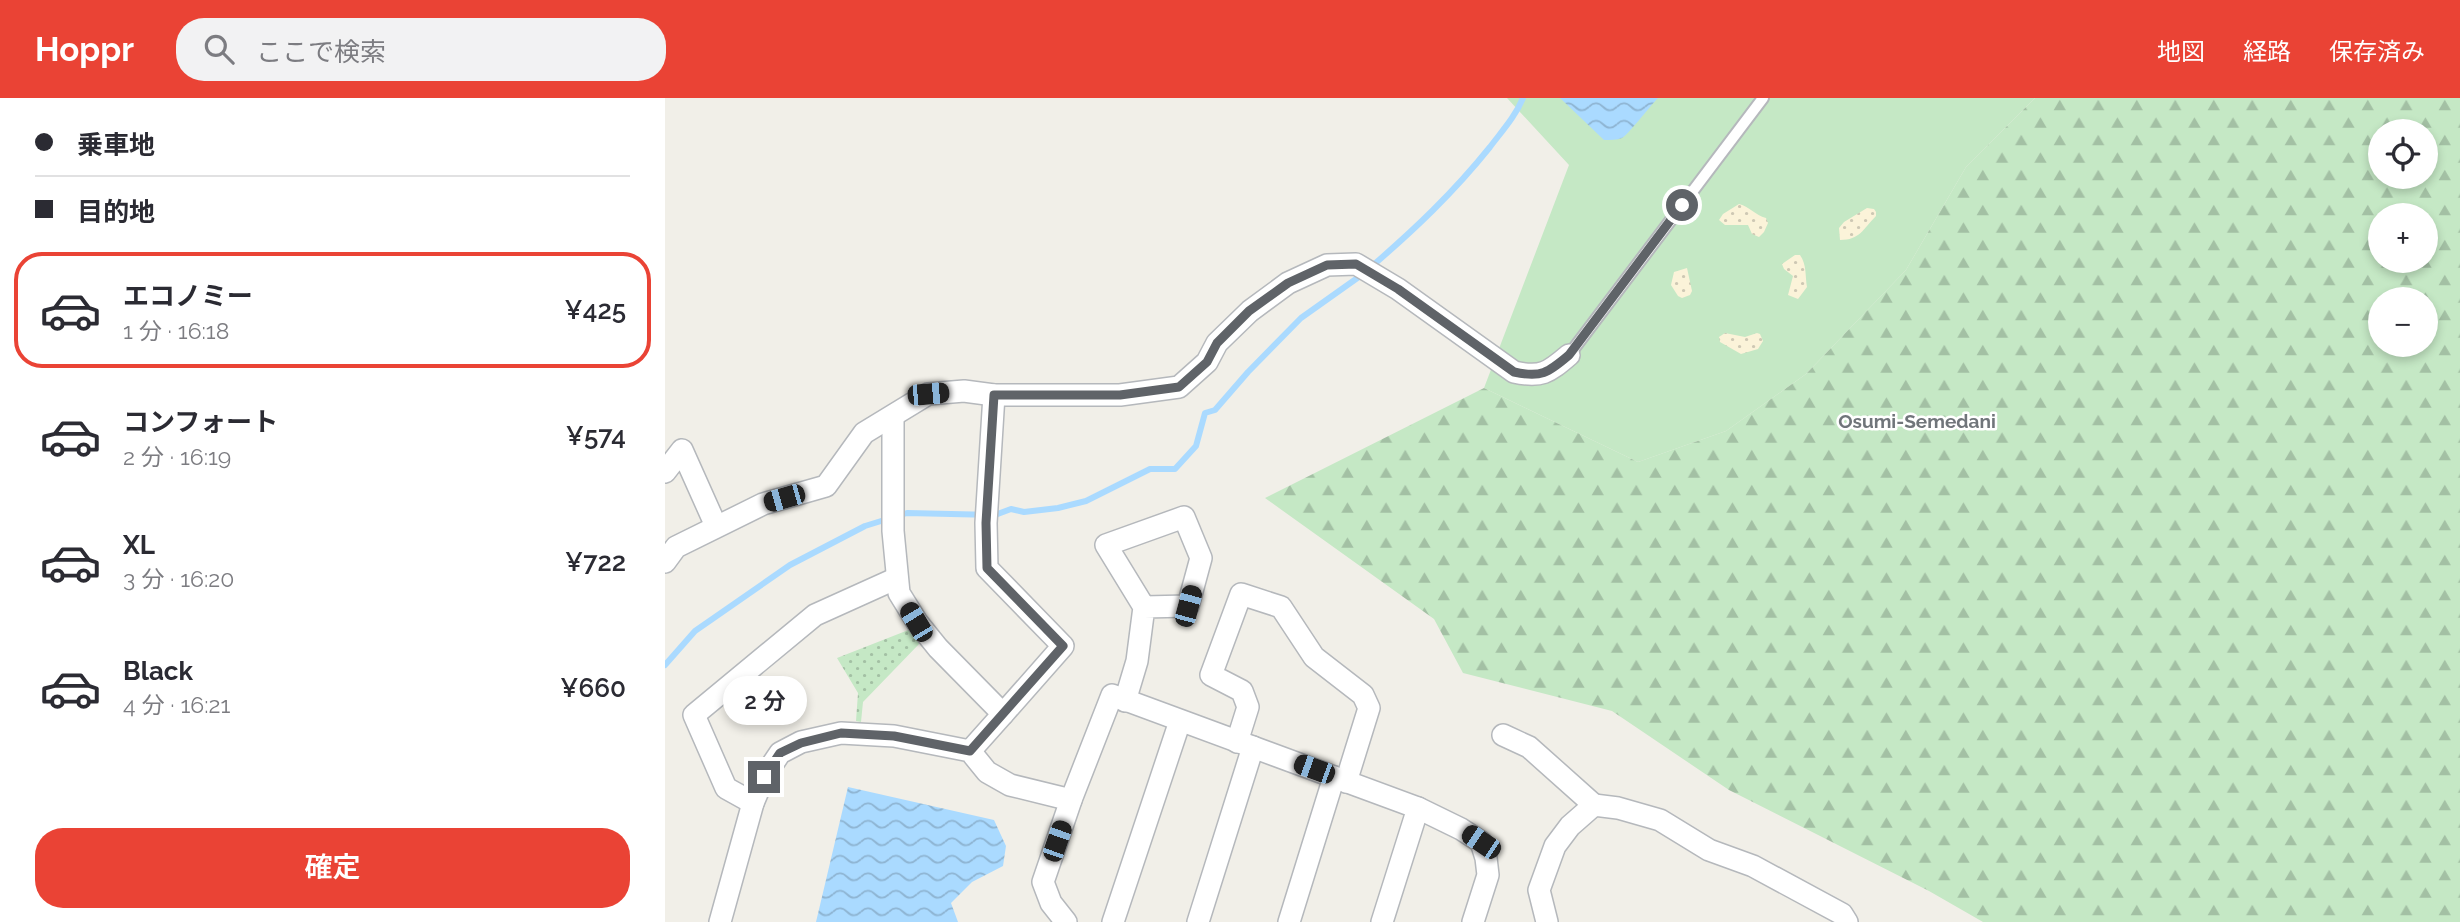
<!DOCTYPE html>
<html lang="ja">
<head>
<meta charset="utf-8">
<style>
  body { margin:0; font-family:Raleway,"Noto Sans JP",sans-serif; background:#f2f2f3; color:#2b2b33; height:100vh; display:flex; flex-direction:column; font-size:26px; white-space:nowrap }
  * { box-sizing:border-box; margin:0 }
  p { font-size:23px; color:#7c7c81 }
  .icon { flex:none; width:38px; height:38px; fill:none; stroke:currentColor; stroke-width:2; stroke-linecap:round; stroke-linejoin:round }
  .map { position:relative; flex:1; overflow:hidden }
  .details { display:flex; flex-direction:column; background:#fff; width:665px }
  .details>* { flex:none }
  .guide { display:grid; align-content:center; height:154px; padding:0 35px; background:#fff }
  .buttons { position:absolute; left:1703px; top:21px; display:grid; gap:14px }
  .buttons a { display:grid; place-items:center; width:70px; height:70px; border-radius:50%; background:#fff; box-shadow:0 4px 10px #0003; font-size:35px }
  .end { position:absolute; width:32px; height:32px; margin:-16px; border:9px solid #5f6368; background:#fff; box-shadow:0 0 0 4px #fff }
  .from { border-radius:50% }
  .bubble { position:absolute; height:49px; border-radius:24px; background:#fff; box-shadow:0 4px 10px #0003; font-size:23px; font-weight:600; line-height:49px; text-align:center }
  .car { position:absolute; width:21px; height:42px; margin:-21px -10px; border-radius:9px; box-shadow:0 0 5px 2px #0007; background:linear-gradient(#222 24%,#8ab4d8 0 40%,#222 0 76%,#8ab4d8 0 86%,#222 0) }
  .guide b { display:flex; align-items:center; gap:24px; height:66px; font-size:26px }
  .guide b+b { border-top:2px solid #e1e1e2 }
  .guide i { width:18px; height:18px; background:#2b2b33 }
  ul { padding:0; list-style:none }
  li { display:flex; align-items:center; gap:21px; height:116px; margin:0 14px 10px; padding:0 21px; border:4px solid transparent; border-radius:28px }
  li div { flex:1 }
  li b { display:block; font-size:26px }
  li em { font-style:normal; font-weight:600 }
  li.selected { border-color:#ea4335 }
  li>.icon { width:63px; height:63px; stroke-width:1.5 }
  .button { display:flex; gap:14px; margin-top:auto; padding:14px 35px }
  .button a { flex:1; height:80px; border-radius:28px; background:#ea4335; color:#fff; font-size:28px; font-weight:600; line-height:80px; text-align:center }
  header { display:flex; align-items:center; gap:42px; box-sizing:border-box; height:98px; padding:0 35px; background:#ea4335; color:#fff }
  header strong { font-size:33px }
  nav { display:flex; gap:38px; margin-inline-start:auto; font-size:24px }
  .search { width:490px; height:63px; background:#f2f2f3; display:flex; align-items:center; gap:18px; box-sizing:border-box; padding:0 24px; border-radius:28px; color:#7c7c81; font-size:26px }
  main { display:flex; flex:1; min-height:0 }
  .map>svg:first-child { display:block }
  .green { fill:#c5e8c5 }
  .forest { fill:url(#forest-firs); fill-rule:evenodd }
  .sand { fill:url(#sand-dots) }
  .park { fill:url(#park-dots) }
  .water { fill:url(#water-waves) }
  .lines { fill:none; stroke-linecap:round; stroke-linejoin:round }
  .stream { stroke:#aadaff; stroke-width:6 }
  .service-casing { stroke:#b5b8bc; stroke-width:14 }
  .minor-casing { stroke:#b5b8bc; stroke-width:24 }
  .service { stroke:#fff; stroke-width:10 }
  .minor { stroke:#fff; stroke-width:21 }
  .route { stroke:#5f6368; stroke-width:9 }
  .labels { text-anchor:middle; dominant-baseline:central; stroke-width:5; stroke-linejoin:round; paint-order:stroke }
  .neighbourhood-label { font-size:19px; font-weight:bold; fill:#70757a; stroke:#fff }
</style>
</head>
<body>
<header>
<strong>Hoppr</strong>
<div class="search"><svg class="icon" aria-label="search" viewBox="0 0 24 24"><circle cx="10" cy="10" r="6"/><path d="M15 15l6 6"/></svg>ここで検索</div>
<nav><a>地図</a><a>経路</a><a>保存済み</a></nav>
</header>
<main>
<section class="details">
<div class="guide">
<b><i class="from"></i>乗車地</b>
<b><i></i>目的地</b>
</div>
<ul>
<li class="selected"><svg class="icon" aria-label="car" viewBox="0 0 24 24"><path d="M5 17H2v-5l4-1 3-4h7l3 4 3 1v5h-3M9 17h6M6 11h13"/><circle cx="7" cy="17" r="2"/><circle cx="17" cy="17" r="2"/></svg><div><b>エコノミー</b><p>1 分 · 16:18</p></div><em>¥425</em></li>
<li><svg class="icon" aria-label="car" viewBox="0 0 24 24"><path d="M5 17H2v-5l4-1 3-4h7l3 4 3 1v5h-3M9 17h6M6 11h13"/><circle cx="7" cy="17" r="2"/><circle cx="17" cy="17" r="2"/></svg><div><b>コンフォート</b><p>2 分 · 16:19</p></div><em>¥574</em></li>
<li><svg class="icon" aria-label="car" viewBox="0 0 24 24"><path d="M5 17H2v-5l4-1 3-4h7l3 4 3 1v5h-3M9 17h6M6 11h13"/><circle cx="7" cy="17" r="2"/><circle cx="17" cy="17" r="2"/></svg><div><b>XL</b><p>3 分 · 16:20</p></div><em>¥722</em></li>
<li><svg class="icon" aria-label="car" viewBox="0 0 24 24"><path d="M5 17H2v-5l4-1 3-4h7l3 4 3 1v5h-3M9 17h6M6 11h13"/><circle cx="7" cy="17" r="2"/><circle cx="17" cy="17" r="2"/></svg><div><b>Black</b><p>4 分 · 16:21</p></div><em>¥660</em></li>
</ul>
<div class="button"><a>確定</a></div>
</section>
<div class="map">
<svg width="1795" height="824" viewBox="0 0 1795 824">
  <defs>
    <pattern id="forest-firs" width="22" height="20" patternUnits="userSpaceOnUse" patternTransform="scale(1.75)"><rect width="22" height="20" fill="#c5e8c5"/><path d="M5 1l3.5 6h-7zM16 11l3.5 6h-7z" fill="#a3c0a4"/></pattern>
    <pattern id="sand-dots" width="8" height="8" patternUnits="userSpaceOnUse" patternTransform="scale(1.75)"><rect width="8" height="8" fill="#fbf3d9"/><path d="M2 2h.1M6 6h.1" fill="none" stroke="#cec8b4" stroke-width="1.8" stroke-linecap="round"/></pattern>
    <pattern id="park-dots" width="8" height="8" patternUnits="userSpaceOnUse" patternTransform="scale(1.75)"><rect width="8" height="8" fill="#c5e8c5"/><path d="M2 2h.1M6 6h.1" fill="none" stroke="#a3c0a4" stroke-width="1.8" stroke-linecap="round"/></pattern>
    <pattern id="water-waves" width="16" height="10" patternUnits="userSpaceOnUse" patternTransform="scale(1.75)"><rect width="16" height="10" fill="#aadaff"/><path d="M0 5q4-4 8 0t8 0" fill="none" stroke="#8eb4d2"/></pattern>
  </defs>
  <rect width="100%" height="100%" fill="#f1efe8"/>
  <polygon class="green" points="842,0 1370,0 1301,69 1241,172 1141,276 1061,333 973,364 819,290 904,67"/>
  <path class="forest" d="M1370,0h425v824h-477l-54,-31 -200,-101 -117,-79 -149,-38 -29,-54 -169,-121 219,-110 154,74 88,-31 80,-57 100,-104 60,-103zM1715,33h45v46h-45zM1715,117h45v46h-45zM1715,201h45v46h-45z"/>
  <g class="sand">
    <path d="M1074,106c11,3 16,11 27,14l2,5 -4,9 -5,5 -7,-3 -4,-9h-23l-6,-5 4,-6z"/>
    <path d="M1202,110l7,1 2,3v4c-13,13 -16,24 -36,24l-1,-12 5,-6z"/>
    <path d="M1130,157h5c7,10 5,21 7,32l-9,12 -10,-4 5,-19 -9,-7 -2,-5z"/>
    <polygon points="1022,170 1027,193 1025,197 1017,200 1013,198 1006,187 1009,174"/>
    <polygon points="1060,235 1080,239 1092,235 1095,236 1098,243 1093,251 1076,256 1055,244 1054,239"/>
  </g>
  <polygon class="park" points="246,531 256,544 198,604 196,624 191,623 193,595 172,560"/>
  <g class="water">
    <path d="M895,0h98c-7,7 -31,38 -36,40 -5,2 -12,2 -18,2z"/>
    <polygon points="183,689 329,722 341,748 338,768 307,784 286,805 293,824 151,824"/>
  </g>
  <g class="lines">
    <g class="stream">
      <path d="M706,169c44,-38 82,-74 119,-120 12,-16 25,-30 33,-49"/>
      <polyline points="0,567 30,533 125,467 200,428 242,415 330,417 346,411 359,414 393,410 421,403 485,371 510,371 531,348 540,315 550,312 583,274 636,220 698,176"/>
    </g>
    <defs>
      <polyline id="service" points="904,257 1098,0"/>
      <g id="minor">
        <polyline points="329,297 321,425 322,470 398,548 338,616"/>
        <polyline points="228,318 228,433 234,495 252,524 273,550 338,616 305,653"/>
        <polyline points="0,374 17,352 51,428"/>
        <path d="M0,464l11,-15 87,-43 63,-18 38,-53 64,-39 36,-3 30,4h126l59,-8 28,-25 10,-19 33,-32 38,-28 39,-18 29,-1 42,25 116,83c27,6 34,1 55,-17"/>
        <polyline points="460,603 472,563 479,509 441,447 519,419 536,460 523,508 479,509"/>
        <polyline points="838,637 864,649 929,707"/>
        <polyline points="572,644 583,609 577,593 546,577 576,496 616,509 649,559 698,597 704,610 681,684"/>
        <polyline points="88,705 61,690 29,617 150,517 232,480"/>
        <polyline points="55,824 88,705 99,679 115,655 136,644 176,635 229,638 305,653 322,674 345,687 406,702"/>
        <polyline points="401,824 386,805 378,784 406,702 447,597 753,710 796,731 816,744 821,760 823,777 808,824"/>
        <polyline points="448,824 515,623"/>
        <polyline points="533,824 588,649"/>
        <polyline points="624,824 669,679"/>
        <polyline points="717,824 753,710"/>
        <polyline points="882,824 874,792 890,748 905,728 929,707 953,710 995,722 1044,752 1088,768 1177,816 1182,824"/>
      </g>
    </defs>
    <use href="#service" class="service-casing"/>
    <use href="#minor" class="minor-casing"/>
    <use href="#service" class="service"/>
    <use href="#minor" class="minor"/>
  </g>
  <g class="lines">
    <path class="route" d="M99,679l16,-24 21,-10 40,-10 53,3 76,15 93,-105 -76,-78 -1,-45 8,-128h126l59,-8 28,-25 10,-19 32,-32 39,-28 39,-18 29,-1 42,25 116,83c27,6 34,1 55,-17l113,-150"/>
  </g>
  <g class="labels">
    <g class="neighbourhood-label">
      <text x="1252" y="323">Osumi-Semedani</text>
    </g>
  </g>
</svg>
<div class="buttons">
<a><svg class="icon" aria-label="locate" viewBox="0 0 24 24"><circle cx="12" cy="12" r="6"/><path d="M12 2v4M12 18v4M2 12h4M18 12h4"/></svg></a>
<a>+</a>
<a>−</a>
</div>
<i class="end from" style="left:1017px;top:107px"></i>
<i class="end" style="left:99px;top:679px"></i>
<div class="bubble" style="left:58px;top:578px;width:84px">2 分</div>
<i class="car" style="left:263px;top:296px;rotate:85deg"></i>
<i class="car" style="left:119px;top:400px;rotate:254deg"></i>
<i class="car" style="left:523px;top:508px;rotate:15deg"></i>
<i class="car" style="left:251px;top:524px;rotate:329deg"></i>
<i class="car" style="left:649px;top:671px;rotate:290deg"></i>
<i class="car" style="left:392px;top:743px;rotate:19deg"></i>
<i class="car" style="left:816px;top:744px;rotate:304deg"></i>
</div>
</main>
</body>
</html>
